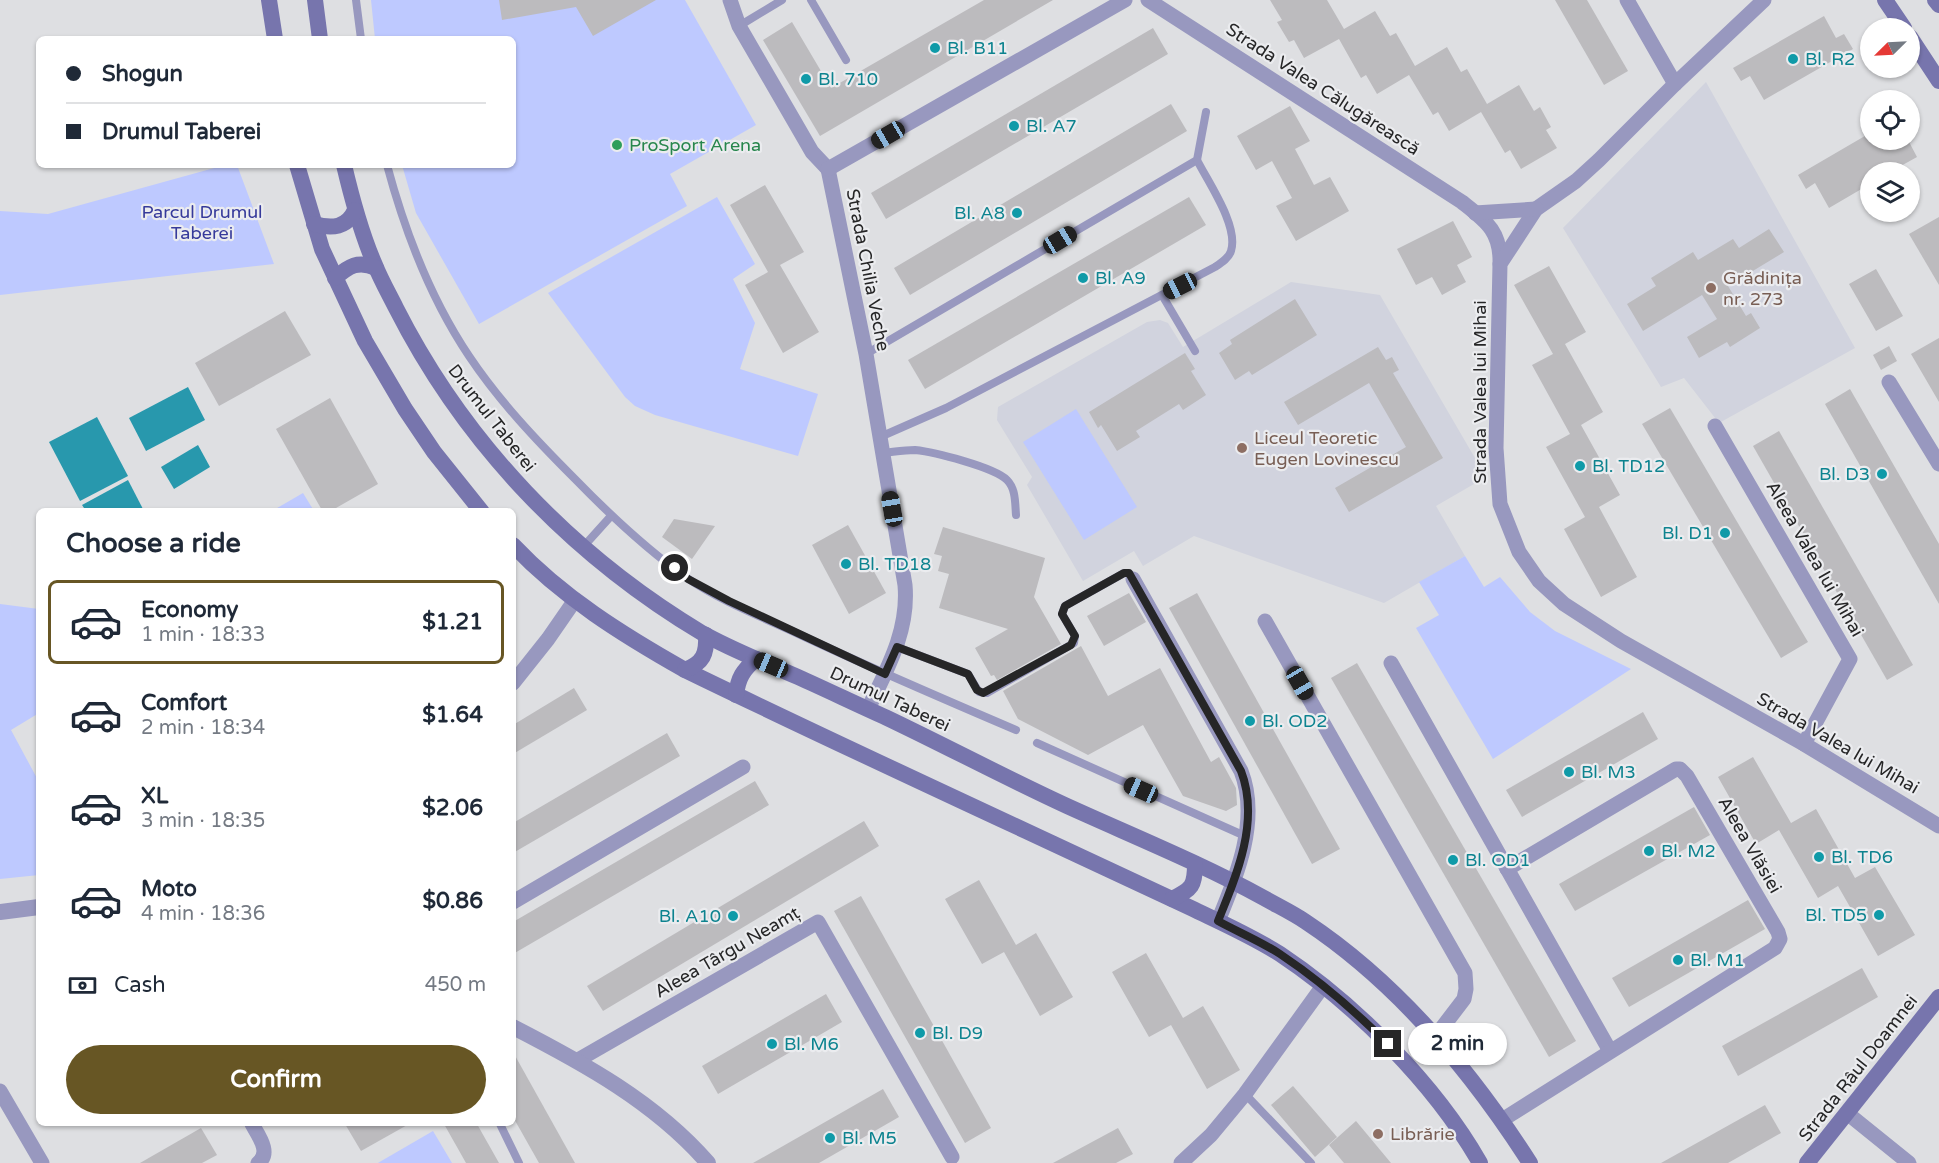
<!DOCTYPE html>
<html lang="en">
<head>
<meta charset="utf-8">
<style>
  body { margin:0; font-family:"Varela Round",sans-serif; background:#f2f2f3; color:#1f2937; height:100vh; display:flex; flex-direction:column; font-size:22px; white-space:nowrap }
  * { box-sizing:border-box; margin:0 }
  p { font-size:20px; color:#747a83 }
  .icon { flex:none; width:33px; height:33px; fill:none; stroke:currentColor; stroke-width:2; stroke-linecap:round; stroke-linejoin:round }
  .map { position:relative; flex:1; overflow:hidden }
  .panel { position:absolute; left:36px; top:508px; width:480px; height:618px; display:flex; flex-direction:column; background:#fff; border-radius:9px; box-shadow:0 2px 4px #0004 }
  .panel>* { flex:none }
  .hud { position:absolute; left:36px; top:36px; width:480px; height:132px; border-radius:9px; box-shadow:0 2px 4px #0004; display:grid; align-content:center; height:132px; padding:0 30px; background:#fff }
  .needle { width:39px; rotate:246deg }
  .controls { position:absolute; left:1860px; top:18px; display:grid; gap:12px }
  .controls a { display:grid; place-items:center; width:60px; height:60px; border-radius:50%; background:#fff; box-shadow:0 2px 4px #0004; font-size:30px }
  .end { position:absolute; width:27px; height:27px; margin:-14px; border:8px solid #262627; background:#fff; box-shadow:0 0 0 3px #fff }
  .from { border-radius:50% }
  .bubble { position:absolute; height:42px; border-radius:21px; background:#fff; box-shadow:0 2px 4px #0004; font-size:20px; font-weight:700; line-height:42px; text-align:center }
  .car { position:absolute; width:18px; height:36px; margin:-18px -9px; border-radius:8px; box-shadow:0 0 4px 2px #0007; background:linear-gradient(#222 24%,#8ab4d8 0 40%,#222 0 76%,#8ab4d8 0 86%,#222 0) }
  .hud b { display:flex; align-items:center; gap:21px; height:57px; font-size:22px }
  .hud b+b { border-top:2px solid #e0e1e3 }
  .hud i { width:15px; height:15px; background:#1f2937 }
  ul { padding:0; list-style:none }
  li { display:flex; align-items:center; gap:18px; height:84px; margin:0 12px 9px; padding:0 18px; border:3px solid transparent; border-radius:9px }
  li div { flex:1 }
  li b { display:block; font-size:22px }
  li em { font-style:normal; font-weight:700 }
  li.on { border-color:#675624 }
  li>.icon { width:54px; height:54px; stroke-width:1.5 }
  h2 { padding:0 30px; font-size:27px; line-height:72px }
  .pay { display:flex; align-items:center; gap:15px; height:66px; padding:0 30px; font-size:22px }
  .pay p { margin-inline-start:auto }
  .action { display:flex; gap:12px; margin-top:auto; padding:12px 30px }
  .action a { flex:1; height:69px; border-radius:36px; background:#675624; color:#fff; font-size:24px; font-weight:700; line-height:69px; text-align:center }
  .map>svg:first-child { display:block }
  .built { fill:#d1d3de }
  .green { fill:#bec9ff }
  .water { fill:#2898ad }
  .building { fill:#bcbbbe }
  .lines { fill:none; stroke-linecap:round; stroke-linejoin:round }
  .service { stroke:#9898bf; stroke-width:8 }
  .minor { stroke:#9898bf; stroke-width:15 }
  .tertiary { stroke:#9898bf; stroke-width:16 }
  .secondary { stroke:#7775ad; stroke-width:16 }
  .route { stroke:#262627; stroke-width:8 }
  .culture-dot { fill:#0f9aa8; stroke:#ebecef; stroke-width:2 }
  .leisure-dot { fill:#2e9e5b; stroke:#ebecef; stroke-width:2 }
  .education-dot { fill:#8d6e63; stroke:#ebecef; stroke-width:2 }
  .labels { text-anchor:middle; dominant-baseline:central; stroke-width:4.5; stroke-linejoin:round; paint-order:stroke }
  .culture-label { font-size:18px; fill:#0d838f; stroke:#ebecef; text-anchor:start }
  .street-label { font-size:18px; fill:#262627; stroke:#ebecef }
  .leisure-label { font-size:18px; fill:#27864d; stroke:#ebecef; text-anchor:start }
  .park-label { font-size:18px; fill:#363a9b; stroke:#ebecef }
  .education-label { font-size:18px; fill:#785e54; stroke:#ebecef; text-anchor:start }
</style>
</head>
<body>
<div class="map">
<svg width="1939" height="1163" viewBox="0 0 1939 1163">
  <rect width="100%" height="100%" fill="#dedfe2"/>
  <g class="built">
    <polygon points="1706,82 1855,348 1719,423 1684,378 1661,387 1563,228"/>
    <polygon points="1291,282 1380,295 1486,477 1436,506 1465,556 1384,603 1194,536 1143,566 1134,551 1083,581 1027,485 1032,477 997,420 998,407 1147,322 1160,320 1168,323 1183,347"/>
  </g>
  <g class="green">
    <polygon points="371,0 685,0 756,125 670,174 687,206 479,324 416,213 402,165 513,165 513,39 375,39"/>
    <polygon points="225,165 237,165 274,264 0,295 0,211 48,214"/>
    <polygon points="717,197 755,264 733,279 755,323 740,369 818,394 798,456 655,415 635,406 625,397 548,293"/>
    <polygon points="1076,409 1137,507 1084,540 1023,442"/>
    <polygon points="303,493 314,511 272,511"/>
    <polygon points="1465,556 1484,587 1500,577 1530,612 1555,631 1631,669 1493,759 1416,628 1439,615 1419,582"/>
    <polygon points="0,604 39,609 39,713 11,730 39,782 39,875 0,879"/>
    <polygon points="433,1131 452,1163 378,1163 383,1160"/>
  </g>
  <g class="water">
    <polygon points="188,387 205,420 146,451 129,418"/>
    <polygon points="97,417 128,476 80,501 49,442"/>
    <polygon points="198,445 210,467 174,489 161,467"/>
    <polygon points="128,480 144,511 86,511 82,505"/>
  </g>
  <g class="building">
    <polygon points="499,0 656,0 593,36 576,7 502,20"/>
    <polygon points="984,0 1053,0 820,136 763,40 792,22 831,88"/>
    <polygon points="1270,0 1327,0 1344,29 1375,11 1390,36 1396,33 1415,66 1447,47 1461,72 1467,69 1487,104 1519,85 1534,111 1540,107 1551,127 1546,130 1557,148 1521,169 1510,150 1505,153 1481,112 1449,131 1438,112 1433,115 1409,75 1377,94 1366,75 1361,78 1339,39 1304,58 1294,40 1289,42 1277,22 1282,20"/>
    <polygon points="1555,0 1587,0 1628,71 1604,85"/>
    <polygon points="1824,16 1836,38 1844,34 1853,49 1764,100 1750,76 1741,81 1733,68"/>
    <polygon points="1153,28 1168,54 886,219 871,193"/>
    <polygon points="1171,104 1187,131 910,295 894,268"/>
    <polygon points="1290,106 1310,141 1295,149 1314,185 1330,177 1349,211 1296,241 1276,206 1292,198 1272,161 1256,170 1237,136"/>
    <polygon points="1870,133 1870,140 1908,140 1917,157 1890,172 1870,172 1870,184 1829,208 1815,183 1806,189 1798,175"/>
    <polygon points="765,185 804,252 780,265 819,332 783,353 745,285 768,272 730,205"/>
    <polygon points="1189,197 1206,225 925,389 908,360"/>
    <polygon points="1939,217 1939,285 1909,234"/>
    <polygon points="1453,221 1472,257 1457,265 1466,282 1442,295 1432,277 1416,285 1397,249"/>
    <polygon points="1769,229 1784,252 1728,286 1746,316 1751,313 1760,328 1730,347 1727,342 1699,358 1687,337 1717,319 1702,295 1643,331 1627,304 1656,286 1651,278 1693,252 1698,260 1733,239 1739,248"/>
    <polygon points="1549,266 1586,332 1565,344 1603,412 1581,425 1620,495 1599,507 1637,577 1601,597 1564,529 1585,517 1546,447 1570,434 1532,365 1553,354 1514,285"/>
    <polygon points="1876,269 1903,316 1876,331 1849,284"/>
    <polygon points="1295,299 1317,335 1252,375 1249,371 1235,380 1219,353 1232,344 1230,340"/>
    <polygon points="285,311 311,355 219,406 195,363"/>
    <polygon points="1939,338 1939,402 1911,354"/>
    <polygon points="1889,346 1897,361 1881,370 1873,355"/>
    <polygon points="1378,347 1386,360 1392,357 1399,370 1393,373 1443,458 1349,512 1335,488 1406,447 1369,383 1298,425 1284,402"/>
    <polygon points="1185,353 1195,369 1191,371 1206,395 1183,410 1179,404 1136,431 1140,437 1117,451 1101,425 1098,428 1089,412"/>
    <polygon points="1850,389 1939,544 1939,604 1825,404"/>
    <polygon points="330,398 378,484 329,512 323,512 276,429"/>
    <polygon points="1670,408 1808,642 1781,658 1642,424"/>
    <polygon points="1779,431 1913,665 1887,680 1753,446"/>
    <polygon points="674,519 715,526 692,559 662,537"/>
    <polygon points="848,525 886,593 849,614 812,545"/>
    <polygon points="943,527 1045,558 1034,597 1061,644 997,680 994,675 991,676 975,648 1008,629 939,608 949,574 938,571 942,556 934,554"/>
    <polygon points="1129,593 1146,622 1104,646 1087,616"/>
    <polygon points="1197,593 1340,849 1312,864 1169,608"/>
    <polygon points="1081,646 1108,696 1160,668 1211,762 1219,757 1236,788 1237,805 1226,811 1183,796 1143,725 1088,755 1018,719 1003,691"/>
    <polygon points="1357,663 1576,1041 1549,1057 1331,678"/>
    <polygon points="574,688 587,710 513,754 513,725"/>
    <polygon points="1643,712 1658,739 1522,817 1506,790"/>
    <polygon points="667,733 680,756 513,853 513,823"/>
    <polygon points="1753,757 1791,823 1816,809 1855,878 1875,867 1915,935 1878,956 1838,886 1818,898 1779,830 1756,844 1718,777"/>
    <polygon points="755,781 769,805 513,954 513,922"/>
    <polygon points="1694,807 1710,835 1575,911 1559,884"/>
    <polygon points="864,821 879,846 603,1011 587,986"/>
    <polygon points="979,880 1016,945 1036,933 1073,997 1040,1016 1004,952 982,964 945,899"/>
    <polygon points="861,896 991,1128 965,1143 834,911"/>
    <polygon points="1748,900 1765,929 1629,1007 1612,978"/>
    <polygon points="1146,953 1183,1018 1203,1006 1240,1070 1207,1089 1171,1025 1149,1037 1112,972"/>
    <polygon points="1862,968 1878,997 1738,1076 1722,1046"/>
    <polygon points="826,994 842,1022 718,1094 702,1066"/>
    <polygon points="513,1052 575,1163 539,1163 513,1117"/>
    <polygon points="1293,1086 1337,1137 1315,1157 1271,1105"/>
    <polygon points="883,1089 899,1117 819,1163 753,1163"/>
    <polygon points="1765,1105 1781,1133 1728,1163 1661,1163"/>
    <polygon points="1356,1121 1391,1163 1344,1163 1329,1145"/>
    <polygon points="345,1124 409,1124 361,1151"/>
    <polygon points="444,1124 477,1124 499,1163 466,1163"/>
    <polygon points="201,1128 217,1155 202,1163 140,1163"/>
    <polygon points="1118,1128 1133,1154 1116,1163 1053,1163"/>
  </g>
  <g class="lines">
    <g class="service">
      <polyline points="356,0 361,39"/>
      <polyline points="811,0 846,60"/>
      <polyline points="739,26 782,0"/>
      <path d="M387,165c18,67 43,133 82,191 30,45 68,85 106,123 35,36 71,70 112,99 32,22 70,37 105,53 74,35 149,67 224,99"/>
      <polyline points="1162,295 1195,351"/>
      <polyline points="866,354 1197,160 1206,112"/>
      <path d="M880,437l66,-29 269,-141c6,-4 14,-9 16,-16 8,-25 -23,-69 -34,-91"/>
      <path d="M882,453c11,-1 22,-3 33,-3 19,2 79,17 92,30 9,9 8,23 9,35"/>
      <polyline points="584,546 611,516"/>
      <polyline points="897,647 968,674 979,692 987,693 1074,643 1075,636 1062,614 1065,606 1124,573 1129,573 1133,579"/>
      <polyline points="1037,743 1245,836"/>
      <polyline points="1245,1094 1311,1163"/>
      <polyline points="500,1124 519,1163"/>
    </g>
    <g class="minor">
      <polyline points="730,0 739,26 797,126 812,152 828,169"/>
      <path d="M1148,0l314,202c24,19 39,29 38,62"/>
      <polyline points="1627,0 1675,84"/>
      <polyline points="1764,0 1675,84 1599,160 1576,181 1536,209 1500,264 1496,448 1500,504 1519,552 1539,581 1564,604 1621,641 1804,744 1939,826"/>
      <path d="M828,169l38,185 39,231c4,46 -18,84 -37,124"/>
      <polyline points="828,169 1125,0"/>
      <polyline points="1475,213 1536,209"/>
      <polyline points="1889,382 1939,464"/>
      <polyline points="1715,426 1850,659 1804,744"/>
      <path d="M1133,579l108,192c19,48 -4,105 -23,150"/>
      <polyline points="1265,621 1465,973 1466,989 1464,999 1435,1037"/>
      <polyline points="1391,663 1610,1051"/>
      <polyline points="513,683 548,639 575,600"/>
      <polyline points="513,902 743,767"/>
      <polyline points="578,1060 818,922 952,1157"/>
      <polyline points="0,1091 42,1163"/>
      <polyline points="1847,1113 1909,1163"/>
      <polyline points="1502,1120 1775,948 1780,939 1778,932 1687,776 1680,769 1676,769 1507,869"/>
      <path d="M252,1124c6,11 20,29 6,39"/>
      <polyline points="1181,1163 1211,1135 1245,1094 1323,986"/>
    </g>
    <g class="tertiary">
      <polyline points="0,912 39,907"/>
      <path d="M513,1027c70,36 142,75 195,136"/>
    </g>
    <g class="secondary">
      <polyline points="269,0 275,39"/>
      <polyline points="315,0 320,39"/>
      <polyline points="1885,0 1904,28"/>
      <polyline points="1935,0 1939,5"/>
      <polyline points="1910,37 1939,81"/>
      <polyline points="297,165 322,249 365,341 405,409 434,452 482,512"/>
      <path d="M344,165c8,34 17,68 31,100 6,15 14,29 21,43 69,136 176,247 306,325 30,17 64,30 96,44 29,13 58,27 87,40 61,29 121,61 182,89 66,30 133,57 197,92 14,8 29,15 42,24 92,61 165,149 224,241"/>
      <path d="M314,224c18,5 33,4 41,-14"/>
      <path d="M335,278c14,-12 23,-18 41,-10"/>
      <path d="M513,545c49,52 110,90 172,125 113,55 227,108 341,161 55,26 110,51 165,77 29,14 61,28 89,46 75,50 155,130 200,209"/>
      <path d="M685,670c18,-7 22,-16 21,-35"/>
      <path d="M736,695c2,-17 7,-25 20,-36"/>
      <path d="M1172,899c20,-10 23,-13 23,-35"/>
      <polyline points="1807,1163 1939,997"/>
    </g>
  </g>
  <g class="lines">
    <path class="route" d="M675,568l13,11 41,22 156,73 12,-27 71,27 9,16 6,3 88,-48 4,-9 -13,-22 3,-8 59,-33h5l112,198c19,49 -4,104 -23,150 20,11 42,20 62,33 39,26 75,57 108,90"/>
  </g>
  <g class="culture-dot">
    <circle cx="935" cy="48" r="6"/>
    <circle cx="1793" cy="59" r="6"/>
    <circle cx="806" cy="79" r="6"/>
    <circle cx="1014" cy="126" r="6"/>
    <circle cx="1017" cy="213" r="6"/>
    <circle cx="1083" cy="278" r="6"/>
    <circle cx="1580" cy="466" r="6"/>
    <circle cx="1882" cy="474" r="6"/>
    <circle cx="1725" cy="533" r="6"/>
    <circle cx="846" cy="564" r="6"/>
    <circle cx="1250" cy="721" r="6"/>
    <circle cx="1569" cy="772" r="6"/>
    <circle cx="1649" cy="851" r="6"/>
    <circle cx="1819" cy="857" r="6"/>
    <circle cx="1453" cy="860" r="6"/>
    <circle cx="1879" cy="915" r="6"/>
    <circle cx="733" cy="916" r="6"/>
    <circle cx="1678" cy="960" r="6"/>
    <circle cx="920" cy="1033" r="6"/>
    <circle cx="772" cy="1044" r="6"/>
    <circle cx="830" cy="1138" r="6"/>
  </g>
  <circle class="leisure-dot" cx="617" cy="145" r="6"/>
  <g class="education-dot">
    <circle cx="1711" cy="288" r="6"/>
    <circle cx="1242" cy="448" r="6"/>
    <circle cx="1378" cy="1134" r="6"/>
  </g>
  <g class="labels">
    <g class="culture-label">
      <text x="947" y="48">Bl. B11</text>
      <text x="1805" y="59">Bl. R2</text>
      <text x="818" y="79">Bl. 710</text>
      <text x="1026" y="126">Bl. A7</text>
      <text x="1005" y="213" text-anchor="end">Bl. A8</text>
      <text x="1095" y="278">Bl. A9</text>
      <text x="1592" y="466">Bl. TD12</text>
      <text x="1870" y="474" text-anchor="end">Bl. D3</text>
      <text x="1713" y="533" text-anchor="end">Bl. D1</text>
      <text x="858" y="564">Bl. TD18</text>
      <text x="1262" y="721">Bl. OD2</text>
      <text x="1581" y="772">Bl. M3</text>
      <text x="1661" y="851">Bl. M2</text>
      <text x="1831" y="857">Bl. TD6</text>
      <text x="1465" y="860">Bl. OD1</text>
      <text x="1867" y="915" text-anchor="end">Bl. TD5</text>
      <text x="721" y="916" text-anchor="end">Bl. A10</text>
      <text x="1690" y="960">Bl. M1</text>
      <text x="932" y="1033">Bl. D9</text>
      <text x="784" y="1044">Bl. M6</text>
      <text x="842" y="1138">Bl. M5</text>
    </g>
    <g class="street-label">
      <text transform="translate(1323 89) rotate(33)">Strada Valea Călugărească</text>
      <text transform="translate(868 270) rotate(79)">Strada Chilia Veche</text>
      <text transform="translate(1480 392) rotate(-90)">Strada Valea lui Mihai</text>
      <text transform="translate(492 418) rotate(52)">Drumul Taberei</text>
      <text transform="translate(1815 559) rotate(60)">Aleea Valea lui Mihai</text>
      <text transform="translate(890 699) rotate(25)">Drumul Taberei</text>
      <text transform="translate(1838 743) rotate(30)">Strada Valea lui Mihai</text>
      <text transform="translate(1750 845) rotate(60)">Aleea Vlăsiei</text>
      <text transform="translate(727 952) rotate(-30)">Aleea Târgu Neamț</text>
      <text transform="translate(1858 1068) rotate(-52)">Strada Râul Doamnei</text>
    </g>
    <g class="leisure-label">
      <text x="629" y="145">ProSport Arena</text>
    </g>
    <g class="park-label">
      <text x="202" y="212">Parcul Drumul<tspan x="202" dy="21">Taberei</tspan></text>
    </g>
    <g class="education-label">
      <text x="1723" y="278">Grădinița<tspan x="1723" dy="21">nr. 273</tspan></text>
      <text x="1254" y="438">Liceul Teoretic<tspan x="1254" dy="21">Eugen Lovinescu</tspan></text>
      <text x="1390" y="1134">Librărie</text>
    </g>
  </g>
</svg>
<div class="controls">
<a><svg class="needle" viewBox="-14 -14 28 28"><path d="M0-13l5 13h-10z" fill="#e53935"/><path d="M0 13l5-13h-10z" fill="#747a83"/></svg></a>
<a><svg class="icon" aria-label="locate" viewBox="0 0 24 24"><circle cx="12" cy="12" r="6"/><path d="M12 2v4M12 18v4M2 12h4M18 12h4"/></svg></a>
<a><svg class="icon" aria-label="layers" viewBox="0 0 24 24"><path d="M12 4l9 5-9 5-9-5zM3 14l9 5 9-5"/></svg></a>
</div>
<i class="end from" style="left:675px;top:568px"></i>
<i class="end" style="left:1388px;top:1044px"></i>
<div class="bubble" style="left:1408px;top:1023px;width:99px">2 min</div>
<i class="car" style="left:888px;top:135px;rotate:240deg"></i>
<i class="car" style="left:1060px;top:240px;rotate:59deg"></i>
<i class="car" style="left:1180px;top:286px;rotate:243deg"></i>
<i class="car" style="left:892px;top:509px;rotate:350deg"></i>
<i class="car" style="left:771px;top:665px;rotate:293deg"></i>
<i class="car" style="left:1300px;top:683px;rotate:150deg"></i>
<i class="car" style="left:1141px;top:790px;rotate:294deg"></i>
<div class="hud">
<b><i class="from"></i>Shogun</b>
<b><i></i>Drumul Taberei</b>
</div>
<section class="panel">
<h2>Choose a ride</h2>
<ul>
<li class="on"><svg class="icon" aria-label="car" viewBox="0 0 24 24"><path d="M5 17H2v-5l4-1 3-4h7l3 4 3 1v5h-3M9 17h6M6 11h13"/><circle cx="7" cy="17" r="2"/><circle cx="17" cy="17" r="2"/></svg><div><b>Economy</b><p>1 min · 18:33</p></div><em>$1.21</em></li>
<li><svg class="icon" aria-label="car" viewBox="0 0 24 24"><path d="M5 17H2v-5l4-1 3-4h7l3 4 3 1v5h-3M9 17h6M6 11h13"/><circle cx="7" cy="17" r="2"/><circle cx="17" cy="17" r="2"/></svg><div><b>Comfort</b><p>2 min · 18:34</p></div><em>$1.64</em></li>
<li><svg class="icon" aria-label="car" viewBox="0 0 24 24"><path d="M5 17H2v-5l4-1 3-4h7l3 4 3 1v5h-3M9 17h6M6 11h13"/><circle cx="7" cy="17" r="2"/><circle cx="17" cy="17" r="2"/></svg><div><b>XL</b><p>3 min · 18:35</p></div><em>$2.06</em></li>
<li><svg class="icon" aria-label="car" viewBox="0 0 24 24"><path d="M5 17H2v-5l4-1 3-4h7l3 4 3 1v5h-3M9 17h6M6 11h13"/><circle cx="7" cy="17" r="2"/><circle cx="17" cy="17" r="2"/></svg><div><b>Moto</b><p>4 min · 18:36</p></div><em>$0.86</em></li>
</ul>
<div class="pay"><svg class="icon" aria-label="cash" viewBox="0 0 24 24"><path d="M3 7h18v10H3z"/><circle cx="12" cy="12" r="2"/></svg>Cash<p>450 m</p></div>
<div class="action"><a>Confirm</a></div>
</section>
</div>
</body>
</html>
